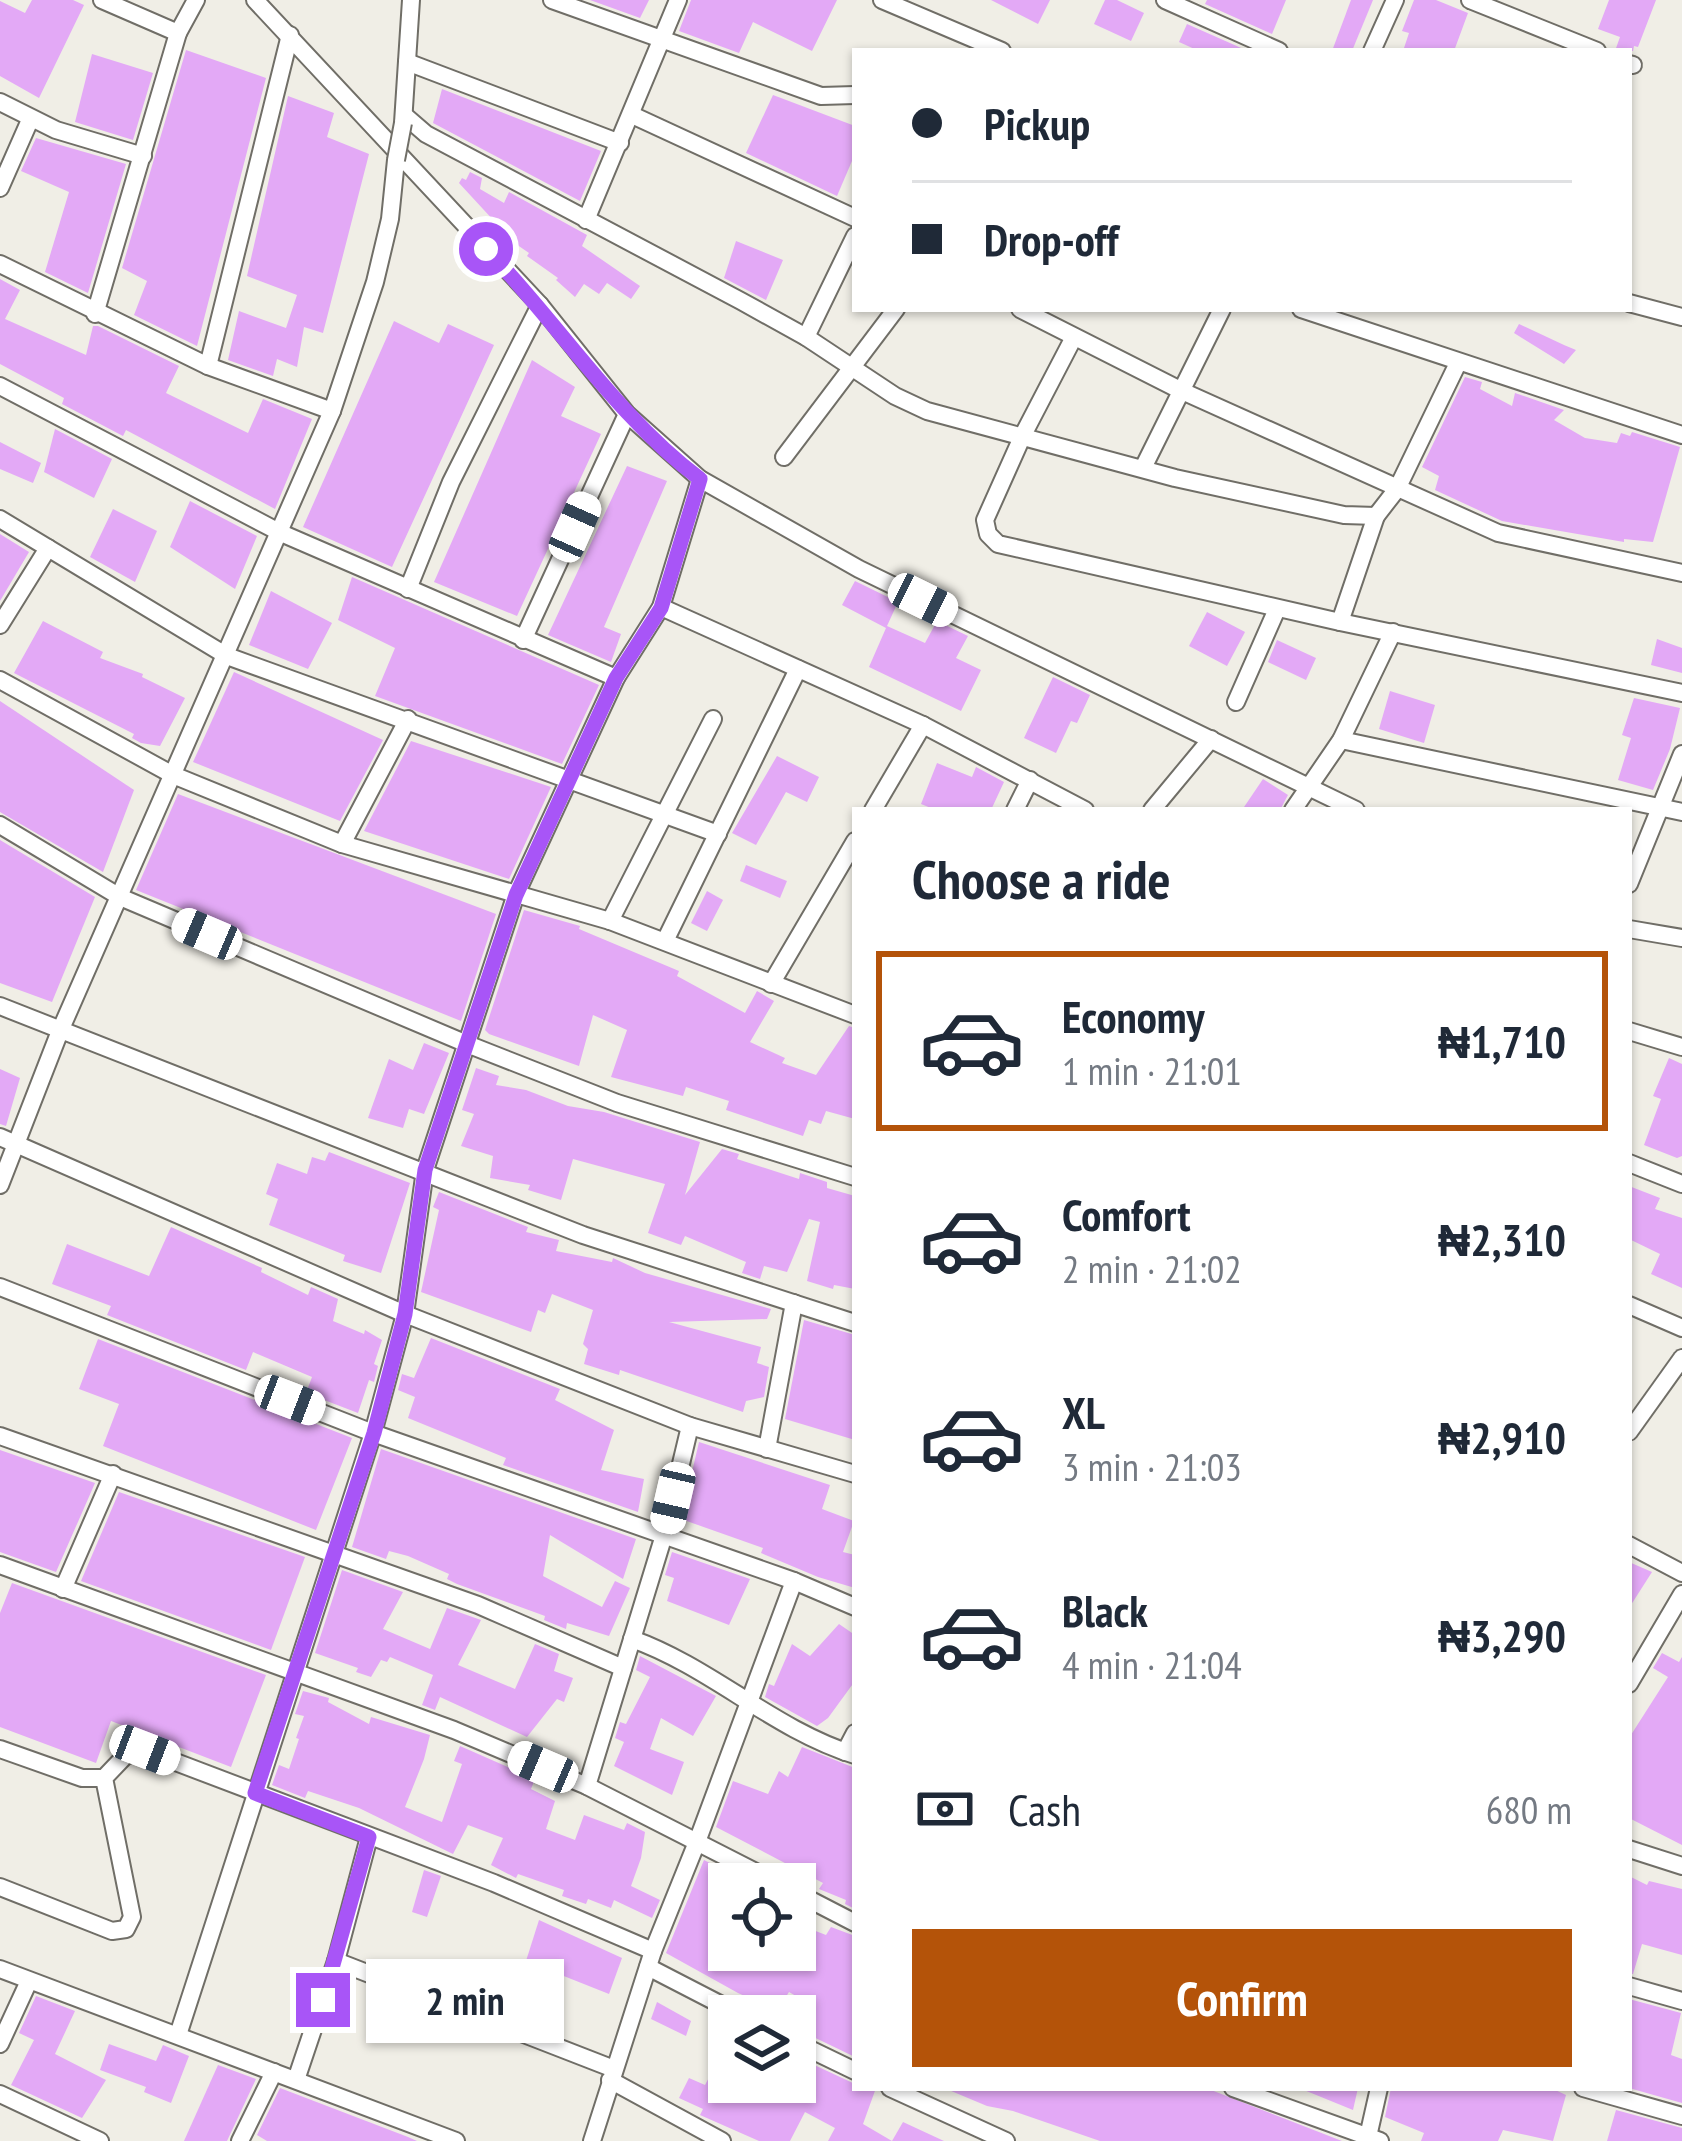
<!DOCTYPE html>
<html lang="en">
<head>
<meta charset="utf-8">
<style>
  body { margin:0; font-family:"PT Sans Narrow",sans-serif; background:#f2f2f3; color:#1f2937; height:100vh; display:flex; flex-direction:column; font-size:45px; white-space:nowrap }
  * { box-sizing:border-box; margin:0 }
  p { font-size:39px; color:#747a83 }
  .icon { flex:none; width:66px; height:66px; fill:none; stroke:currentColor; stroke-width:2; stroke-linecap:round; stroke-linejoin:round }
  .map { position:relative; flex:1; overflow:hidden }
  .panel { position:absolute; left:852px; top:807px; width:780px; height:1284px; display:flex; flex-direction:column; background:#fff; border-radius:0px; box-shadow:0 3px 9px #0004 }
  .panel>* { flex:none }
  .banner { position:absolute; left:852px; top:48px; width:780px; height:264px; border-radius:0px; box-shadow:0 3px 9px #0004; display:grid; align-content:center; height:264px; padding:0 60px; background:#fff }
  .buttons { position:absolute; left:708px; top:1863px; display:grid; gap:24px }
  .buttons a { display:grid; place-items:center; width:108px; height:108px; border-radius:0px; background:#fff; box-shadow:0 3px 9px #0004; font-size:60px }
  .end { position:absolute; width:54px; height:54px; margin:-27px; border:15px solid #a855f7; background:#fff; box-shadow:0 0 0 6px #fff }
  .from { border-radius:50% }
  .bubble { position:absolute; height:84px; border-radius:0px; background:#fff; box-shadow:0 3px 9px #0004; font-size:39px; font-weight:700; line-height:84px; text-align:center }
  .car { position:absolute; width:36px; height:72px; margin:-36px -18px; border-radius:15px; box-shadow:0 0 9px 3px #0007; background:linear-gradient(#fff 24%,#345 0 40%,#fff 0 76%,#345 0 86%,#fff 0) }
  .banner b { display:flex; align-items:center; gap:42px; height:114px; font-size:45px }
  .banner b+b { border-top:3px solid #e0e1e3 }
  .banner i { width:30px; height:30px; background:#1f2937 }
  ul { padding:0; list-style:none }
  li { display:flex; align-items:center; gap:36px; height:180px; margin:0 24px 18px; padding:0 36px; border:6px solid transparent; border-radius:0px }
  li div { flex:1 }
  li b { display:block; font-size:45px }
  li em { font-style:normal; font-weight:700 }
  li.selected { border-color:#b45309 }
  li>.icon { width:108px; height:108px; stroke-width:1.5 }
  h2 { padding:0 60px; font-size:54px; line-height:144px }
  .pay { display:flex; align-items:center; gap:30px; height:132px; padding:0 60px; font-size:45px }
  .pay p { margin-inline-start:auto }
  .primary-button { display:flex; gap:24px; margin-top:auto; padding:24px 60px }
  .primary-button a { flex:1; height:138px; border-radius:0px; background:#b45309; color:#fff; font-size:48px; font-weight:700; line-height:138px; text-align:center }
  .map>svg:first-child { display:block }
  .building { fill:#e3a9f6 }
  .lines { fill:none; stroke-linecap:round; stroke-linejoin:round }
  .street-casing { stroke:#706e67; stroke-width:20 }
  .street { stroke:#fff; stroke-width:16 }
  .street-bridge-casing { stroke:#706e67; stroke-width:20; stroke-linecap:butt }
  .street-bridge { stroke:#fff; stroke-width:16 }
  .route { stroke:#a855f7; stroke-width:15 }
</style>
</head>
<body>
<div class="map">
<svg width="1682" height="2141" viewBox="0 0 1682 2141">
  <rect width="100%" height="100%" fill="#f0eee6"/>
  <g class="building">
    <polygon points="32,0 73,0 84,5 39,98 0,76 0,1 25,13"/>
    <polygon points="590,0 649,0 640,18"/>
    <polygon points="691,0 837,0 812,51 753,22 739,53 679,31"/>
    <polygon points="991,0 1050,0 1038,24"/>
    <polygon points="1105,0 1117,0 1144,13 1131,41 1094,24"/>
    <polygon points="1207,0 1286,0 1272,34 1205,4"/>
    <polygon points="1351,0 1373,0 1352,51 1332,51"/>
    <polygon points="1414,0 1436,0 1468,13 1454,51 1403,51 1409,33 1402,31"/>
    <polygon points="1609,0 1656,0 1638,47 1634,46 1633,51 1615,51 1620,37 1598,29"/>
    <polygon points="1187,24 1248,51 1199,51 1179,42"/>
    <polygon points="186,50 266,78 197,346 134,315 147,281 122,268"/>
    <polygon points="92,54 153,73 133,140 75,122"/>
    <polygon points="442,89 601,151 580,201 433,123"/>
    <polygon points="773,95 855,126 855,154 837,196 746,153"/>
    <polygon points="288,96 334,113 327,137 369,154 323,333 304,327 297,367 277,359 273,376 228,360 239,311 286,328 297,295 247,276"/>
    <polygon points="36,138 126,164 88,293 45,272 69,192 21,171"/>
    <polygon points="470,172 482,178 480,189 504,203 509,192 587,235 582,246 640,286 631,299 607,283 599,294 584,284 575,297 556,280 558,278 527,256 529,253 513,242 514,237 495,222 459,183 462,178 466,180"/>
    <polygon points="736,241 783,260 766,300 724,278"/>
    <polygon points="0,279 20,290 5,319 86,355 93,326 98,326 179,366 166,393 248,433 263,399 312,419 275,509 126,430 123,436 62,404 64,398 0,364"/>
    <polygon points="394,321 439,343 448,324 494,345 392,567 303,527"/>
    <polygon points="1519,324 1564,345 1576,350 1564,364 1514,333"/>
    <polygon points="532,360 575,387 561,416 601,434 517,616 434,582"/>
    <polygon points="1465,377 1482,382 1480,389 1512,406 1515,393 1564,410 1554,420 1585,438 1617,443 1621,433 1630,436 1632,432 1680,447 1653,542 1624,539 1624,542 1502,521 1435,490 1439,476 1422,467"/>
    <polygon points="55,429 112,459 94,498 44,472"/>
    <polygon points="0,442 41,463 33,483 0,469"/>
    <polygon points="627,466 667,481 604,627 621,634 611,662 548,635"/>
    <polygon points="190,501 257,536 235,589 170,547"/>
    <polygon points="113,509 157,531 135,582 90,557"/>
    <polygon points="0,534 29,552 0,601"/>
    <polygon points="352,577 599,685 562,764 375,696 395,648 338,620"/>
    <polygon points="855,581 898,602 887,626 925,643 937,621 968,636 956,658 981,670 961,711 869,667 886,628 842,605"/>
    <polygon points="271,591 332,623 308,669 249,645"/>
    <polygon points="1207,612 1245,632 1227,666 1189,646"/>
    <polygon points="43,621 103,652 100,658 143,674 142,677 185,698 160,746 141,743 132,738 134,734 14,673"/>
    <polygon points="1657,639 1682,648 1682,673 1651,665"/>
    <polygon points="1277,640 1316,658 1306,680 1268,662"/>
    <polygon points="234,672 383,740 340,821 193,762"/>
    <polygon points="1053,677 1090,695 1077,723 1071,721 1056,753 1024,738"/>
    <polygon points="1390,691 1435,705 1424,743 1379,729"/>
    <polygon points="1634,698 1680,708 1670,749 1653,790 1618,780 1631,738 1622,735"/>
    <polygon points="0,701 134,790 103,872 0,812"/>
    <polygon points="411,741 551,787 509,879 364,831"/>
    <polygon points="777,756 819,777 807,802 786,792 756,845 732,833"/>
    <polygon points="937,763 972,777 976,767 1004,782 991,810 936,810 921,804"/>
    <polygon points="1263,779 1288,795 1280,810 1242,810"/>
    <polygon points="178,794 496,914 461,1021 136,890"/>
    <polygon points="0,840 95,897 52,1002 0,983"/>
    <polygon points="746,865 787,881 780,898 740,881"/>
    <polygon points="707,891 723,900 707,931 691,923"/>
    <polygon points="524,910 580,926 579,929 679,971 677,976 745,1013 757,991 774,1001 750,1042 785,1058 782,1063 816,1075 849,1026 855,1028 855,1119 826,1111 821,1124 809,1120 803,1136 726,1110 729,1101 686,1087 683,1096 611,1077 627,1030 593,1015 579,1066 489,1034 485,1030"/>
    <polygon points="424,1043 449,1053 424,1114 409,1109 403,1128 368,1118 389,1059 413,1070"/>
    <polygon points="1669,1058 1682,1064 1682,1156 1677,1158 1644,1145 1661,1099 1653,1096"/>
    <polygon points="476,1068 499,1076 496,1085 526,1090 568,1106 604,1112 700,1142 685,1195 722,1149 739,1154 737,1159 799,1179 800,1173 827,1182 827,1188 855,1196 855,1289 834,1285 833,1289 807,1281 820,1222 809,1219 787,1272 764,1266 760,1279 742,1273 746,1262 685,1236 681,1245 648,1233 665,1184 573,1159 561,1200 528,1190 530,1185 490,1178 493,1156 461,1146 474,1114 462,1110"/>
    <polygon points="0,1069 20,1078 6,1126 0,1124"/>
    <polygon points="329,1152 410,1183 381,1273 343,1261 345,1255 269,1225 278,1199 266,1194 277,1163 307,1174 312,1157 325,1161"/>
    <polygon points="1629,1186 1660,1198 1655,1209 1682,1218 1682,1288 1651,1274 1660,1254 1629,1239"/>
    <polygon points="439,1192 528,1227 526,1232 559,1240 556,1251 612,1262 613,1258 645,1273 771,1309 767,1319 669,1322 761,1347 757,1363 769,1367 764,1397 746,1401 743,1412 620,1370 619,1375 584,1364 588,1349 583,1344 593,1310 552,1294 545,1313 538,1310 531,1332 421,1292 439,1210 433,1207"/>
    <polygon points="171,1227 262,1268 261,1272 308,1295 311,1287 338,1299 333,1321 364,1334 365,1330 382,1340 374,1364 378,1366 374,1382 369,1380 358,1413 306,1393 312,1377 253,1352 246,1370 107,1315 111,1306 52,1284 67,1244 149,1276"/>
    <polygon points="804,1320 855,1335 855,1440 785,1419"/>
    <polygon points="431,1338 560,1389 555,1400 614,1430 601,1470 644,1479 638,1512 503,1465 506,1458 408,1418 415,1397 398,1390 402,1374 414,1378"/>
    <polygon points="98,1339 352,1438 316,1530 103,1446 119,1404 79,1389"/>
    <polygon points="699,1442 830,1485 822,1509 854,1521 843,1552 855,1555 855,1588 818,1577 761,1553 763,1548 681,1519"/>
    <polygon points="381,1449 636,1539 623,1579 550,1535 543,1576 602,1607 615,1581 630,1588 609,1636 567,1623 566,1629 544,1620 545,1616 457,1584 447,1579 449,1574 408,1556 389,1551 386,1559 352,1547"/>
    <polygon points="0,1450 95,1483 56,1572 0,1552"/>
    <polygon points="119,1492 305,1557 271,1650 81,1581"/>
    <polygon points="672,1552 750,1579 729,1625 667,1601 674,1578 665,1575"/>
    <polygon points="1629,1562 1652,1572 1629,1608"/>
    <polygon points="342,1570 403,1592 383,1629 430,1649 447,1608 481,1620 458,1665 515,1689 535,1644 559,1654 554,1671 573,1678 564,1702 557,1699 527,1737 440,1697 435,1710 422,1705 433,1675 390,1657 387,1662 381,1660 371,1677 356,1672 358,1668 315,1653"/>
    <polygon points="12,1583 266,1675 231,1767 111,1721 96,1763 0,1727 0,1613"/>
    <polygon points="839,1624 855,1635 855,1681 828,1718 817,1726 765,1697 769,1684 774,1686 792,1644 810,1656"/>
    <polygon points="1662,1653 1679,1662 1682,1657 1682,1845 1629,1818 1629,1738 1668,1677 1653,1668"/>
    <polygon points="640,1656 716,1696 693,1736 661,1718 650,1749 684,1762 672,1795 614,1766 624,1742 615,1738 620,1722 626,1724 650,1677 636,1670"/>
    <polygon points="303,1691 329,1698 328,1702 369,1724 371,1717 430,1735 424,1759 405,1807 442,1822 462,1764 454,1761 460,1746 535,1779 531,1789 555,1801 546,1829 575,1840 584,1815 624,1830 627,1823 645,1832 641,1858 631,1886 660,1900 652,1918 614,1900 611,1908 588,1899 586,1904 562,1896 564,1890 518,1874 516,1878 491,1865 503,1838 468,1825 453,1854 359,1808 308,1791 305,1798 272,1785 279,1765 289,1769 299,1739 296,1738 304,1716 295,1714"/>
    <polygon points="802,1747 855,1768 855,1909 845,1904 846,1900 819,1889 823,1883 716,1827 733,1781 768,1794 779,1771 788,1777"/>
    <polygon points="704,1860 751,1884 729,1884 729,1950 795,1950 795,1923 826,1935 831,1927 855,1936 855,2057 801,2031 815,2007 789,1992 777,2011 762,2000 760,2003 738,1993 666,1953"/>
    <polygon points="424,1870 441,1876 427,1917 412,1912"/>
    <polygon points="1629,1876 1647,1885 1649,1881 1682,1889 1682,1955 1642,1944 1633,1974 1629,1974"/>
    <polygon points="539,1920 622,1958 609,1994 526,1961"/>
    <polygon points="36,1996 75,2011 55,2054 106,2080 82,2118 11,2085 34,2040 19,2033"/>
    <polygon points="1629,1999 1681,2013 1671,2055 1682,2059 1682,2103 1629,2088"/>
    <polygon points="657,2002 691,2021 686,2036 651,2019"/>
    <polygon points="729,2040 729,2082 756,2091 762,2082 795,2082 795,2056 855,2084 855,2088 876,2088 863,2124 892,2141 828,2141 835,2128 805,2112 790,2141 759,2141 700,2115 703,2109 679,2098 689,2078 705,2085"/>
    <polygon points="109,2044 156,2061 163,2045 189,2056 171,2103 144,2092 146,2087 100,2070"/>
    <polygon points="218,2065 256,2079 227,2141 184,2141"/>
    <polygon points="280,2088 408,2137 417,2141 267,2141 257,2135"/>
    <polygon points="944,2088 1206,2088 1342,2141 1100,2141 1013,2111 987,2106"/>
    <polygon points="1299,2088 1358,2088 1353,2110"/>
    <polygon points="1391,2088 1551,2088 1566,2095 1553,2141 1503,2130 1498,2141 1421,2141 1424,2133 1385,2117"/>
    <polygon points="1616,2110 1682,2128 1682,2141 1607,2141"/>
    <polygon points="903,2122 944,2141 892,2141"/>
  </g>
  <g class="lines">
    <defs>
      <g id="street">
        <polyline points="102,0 178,33"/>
        <polyline points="255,0 540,305 627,414 700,479 859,569 1356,810"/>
        <polyline points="552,0 821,96 855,95"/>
        <polyline points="882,0 1002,51"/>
        <polyline points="1165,0 1279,51"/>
        <polyline points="1470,0 1597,51"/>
        <polyline points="1372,51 1395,0"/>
        <polyline points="407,62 620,143"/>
        <polyline points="1629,64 1633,65"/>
        <polyline points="0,102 56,130 143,156"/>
        <polyline points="404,115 426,134 741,301 806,337 895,396 927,411 1175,478 1344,515 1376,516 1397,489 1458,363"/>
        <polyline points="632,115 855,218"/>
        <polyline points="403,123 411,0"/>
        <polyline points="0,188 30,120"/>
        <polyline points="586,220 678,0"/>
        <polyline points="0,264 208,366 332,411"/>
        <polyline points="1629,303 1682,317"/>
        <polyline points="1020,309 1182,391 1498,533 1682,573"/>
        <polyline points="1301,309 1682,435"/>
        <polyline points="95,314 178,33 196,0"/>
        <polyline points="806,337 855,236"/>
        <polyline points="1074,337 1023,435 985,520 988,534 998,544 1340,622 1682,693"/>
        <polyline points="208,366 290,35"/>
        <polyline points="0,386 281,533 616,678"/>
        <polyline points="784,457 896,309"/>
        <polyline points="1143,468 1222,309"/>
        <polyline points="0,519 227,656 718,834"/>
        <polyline points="408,589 451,482 540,305"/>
        <polyline points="661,607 923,725 1085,810"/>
        <polyline points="1340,622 1376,516"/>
        <polyline points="0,625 48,548"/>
        <polyline points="523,640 627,414"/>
        <polyline points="0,680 173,775 342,844 610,921 855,1015"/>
        <polyline points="1236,702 1277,609"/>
        <polyline points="1341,740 1682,812"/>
        <polyline points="873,810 923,725"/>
        <polyline points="1015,810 1030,780"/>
        <polyline points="1152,810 1211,739"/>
        <polyline points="1293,810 1341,740 1393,632"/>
        <polyline points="0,825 120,897 467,1044 617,1103 855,1177"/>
        <polyline points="342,844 408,719"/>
        <polyline points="1629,884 1682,754"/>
        <polyline points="610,921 713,719"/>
        <polyline points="1629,929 1682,938"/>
        <polyline points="665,941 798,669"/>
        <polyline points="771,984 855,841"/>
        <polyline points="0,1006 583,1235 855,1323"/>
        <polyline points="1629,1031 1682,1047"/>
        <polyline points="0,1137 405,1314 690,1426 855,1474"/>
        <polyline points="1629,1163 1682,1184"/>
        <polyline points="0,1185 60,1031 332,411 375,282 390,219 396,160"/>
        <polyline points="0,1287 373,1433 794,1581 855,1607"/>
        <polyline points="1629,1305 1682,1328"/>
        <polyline points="1629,1432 1682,1358"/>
        <polyline points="0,1436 478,1605 623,1668"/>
        <polyline points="767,1449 794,1303"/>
        <polyline points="1629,1545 1682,1573"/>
        <polyline points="0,1565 454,1730 587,1786 779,1884"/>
        <polyline points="63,1589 113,1474"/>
        <path d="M632,1639c79,28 142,91 223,116"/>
        <polyline points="1629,1684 1682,1594"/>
        <polyline points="0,1749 82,1778 104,1778"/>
        <polyline points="845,1752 855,1733"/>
        <polyline points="587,1786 664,1535 690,1426"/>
        <polyline points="1629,1849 1682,1866"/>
        <polyline points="0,1887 112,1931 126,1929 132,1917 104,1778 125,1756 144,1750 494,1883 653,1951"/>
        <polyline points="795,1892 855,1923"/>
        <polyline points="336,1961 614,2069"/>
        <polyline points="648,1967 743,2016"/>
        <polyline points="0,1969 456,2141"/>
        <polyline points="1629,1986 1682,2001"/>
        <polyline points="178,2035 373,1433 405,1314 425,1170 516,894 616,678 661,607 700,479"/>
        <polyline points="795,2042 855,2071"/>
        <polyline points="0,2044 29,1981"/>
        <polyline points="296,2080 336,1961 369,1837"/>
        <polyline points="610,2080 722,2141"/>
        <polyline points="890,2088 1006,2141"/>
        <polyline points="1233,2088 1380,2141"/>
        <polyline points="1583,2088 1682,2116"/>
        <polyline points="0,2094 100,2141"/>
        <polyline points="240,2141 274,2072"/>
        <polyline points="592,2141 653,1951 697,1842 794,1581"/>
        <polyline points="1367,2141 1379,2088"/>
      </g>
    </defs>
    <use href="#street" class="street-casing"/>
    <use href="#street" class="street"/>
    <defs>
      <polyline id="street-bridge" points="396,160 403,123"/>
    </defs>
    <use href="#street-bridge" class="street-bridge-casing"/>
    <use href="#street-bridge" class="street-bridge"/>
  </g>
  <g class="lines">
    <path class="route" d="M323,2000l46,-163 -114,-44 119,-360 31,-119 20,-144 91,-275 100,-217 45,-70 39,-129c-84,-63 -141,-155 -214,-230"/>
  </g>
</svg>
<div class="buttons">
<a><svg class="icon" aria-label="locate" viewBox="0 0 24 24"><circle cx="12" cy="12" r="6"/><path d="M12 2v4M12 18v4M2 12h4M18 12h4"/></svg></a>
<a><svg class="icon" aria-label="layers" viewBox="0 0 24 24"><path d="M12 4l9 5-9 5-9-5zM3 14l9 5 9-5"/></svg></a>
</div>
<i class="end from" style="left:486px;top:249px"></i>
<i class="end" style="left:323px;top:2000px"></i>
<div class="bubble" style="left:366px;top:1959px;width:198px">2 min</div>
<i class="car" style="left:575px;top:527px;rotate:24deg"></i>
<i class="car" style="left:923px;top:600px;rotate:116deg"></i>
<i class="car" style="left:207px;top:934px;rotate:293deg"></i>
<i class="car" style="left:290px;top:1400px;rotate:111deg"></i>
<i class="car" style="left:673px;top:1498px;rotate:193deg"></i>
<i class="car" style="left:145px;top:1750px;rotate:111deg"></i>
<i class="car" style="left:543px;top:1767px;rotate:293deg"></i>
<div class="banner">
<b><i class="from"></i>Pickup</b>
<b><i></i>Drop-off</b>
</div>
<section class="panel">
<h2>Choose a ride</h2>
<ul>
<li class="selected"><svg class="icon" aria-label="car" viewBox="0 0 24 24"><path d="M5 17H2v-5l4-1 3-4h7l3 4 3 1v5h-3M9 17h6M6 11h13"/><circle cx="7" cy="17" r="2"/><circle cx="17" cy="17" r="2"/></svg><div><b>Economy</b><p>1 min · 21:01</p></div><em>₦1,710</em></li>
<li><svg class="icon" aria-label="car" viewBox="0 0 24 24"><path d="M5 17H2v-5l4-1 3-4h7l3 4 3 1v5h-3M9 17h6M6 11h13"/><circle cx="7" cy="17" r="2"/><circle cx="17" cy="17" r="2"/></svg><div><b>Comfort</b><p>2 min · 21:02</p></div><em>₦2,310</em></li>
<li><svg class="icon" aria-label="car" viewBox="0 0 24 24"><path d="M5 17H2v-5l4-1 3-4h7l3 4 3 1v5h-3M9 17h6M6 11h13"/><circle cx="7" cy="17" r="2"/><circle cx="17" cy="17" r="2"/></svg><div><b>XL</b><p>3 min · 21:03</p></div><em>₦2,910</em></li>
<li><svg class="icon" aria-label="car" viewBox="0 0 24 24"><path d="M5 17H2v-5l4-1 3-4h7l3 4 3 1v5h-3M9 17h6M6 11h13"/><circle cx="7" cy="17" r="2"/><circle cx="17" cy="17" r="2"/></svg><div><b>Black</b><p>4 min · 21:04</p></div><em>₦3,290</em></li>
</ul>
<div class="pay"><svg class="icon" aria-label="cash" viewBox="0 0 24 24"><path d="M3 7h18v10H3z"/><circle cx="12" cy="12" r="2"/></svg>Cash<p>680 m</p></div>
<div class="primary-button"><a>Confirm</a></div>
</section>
</div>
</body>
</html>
